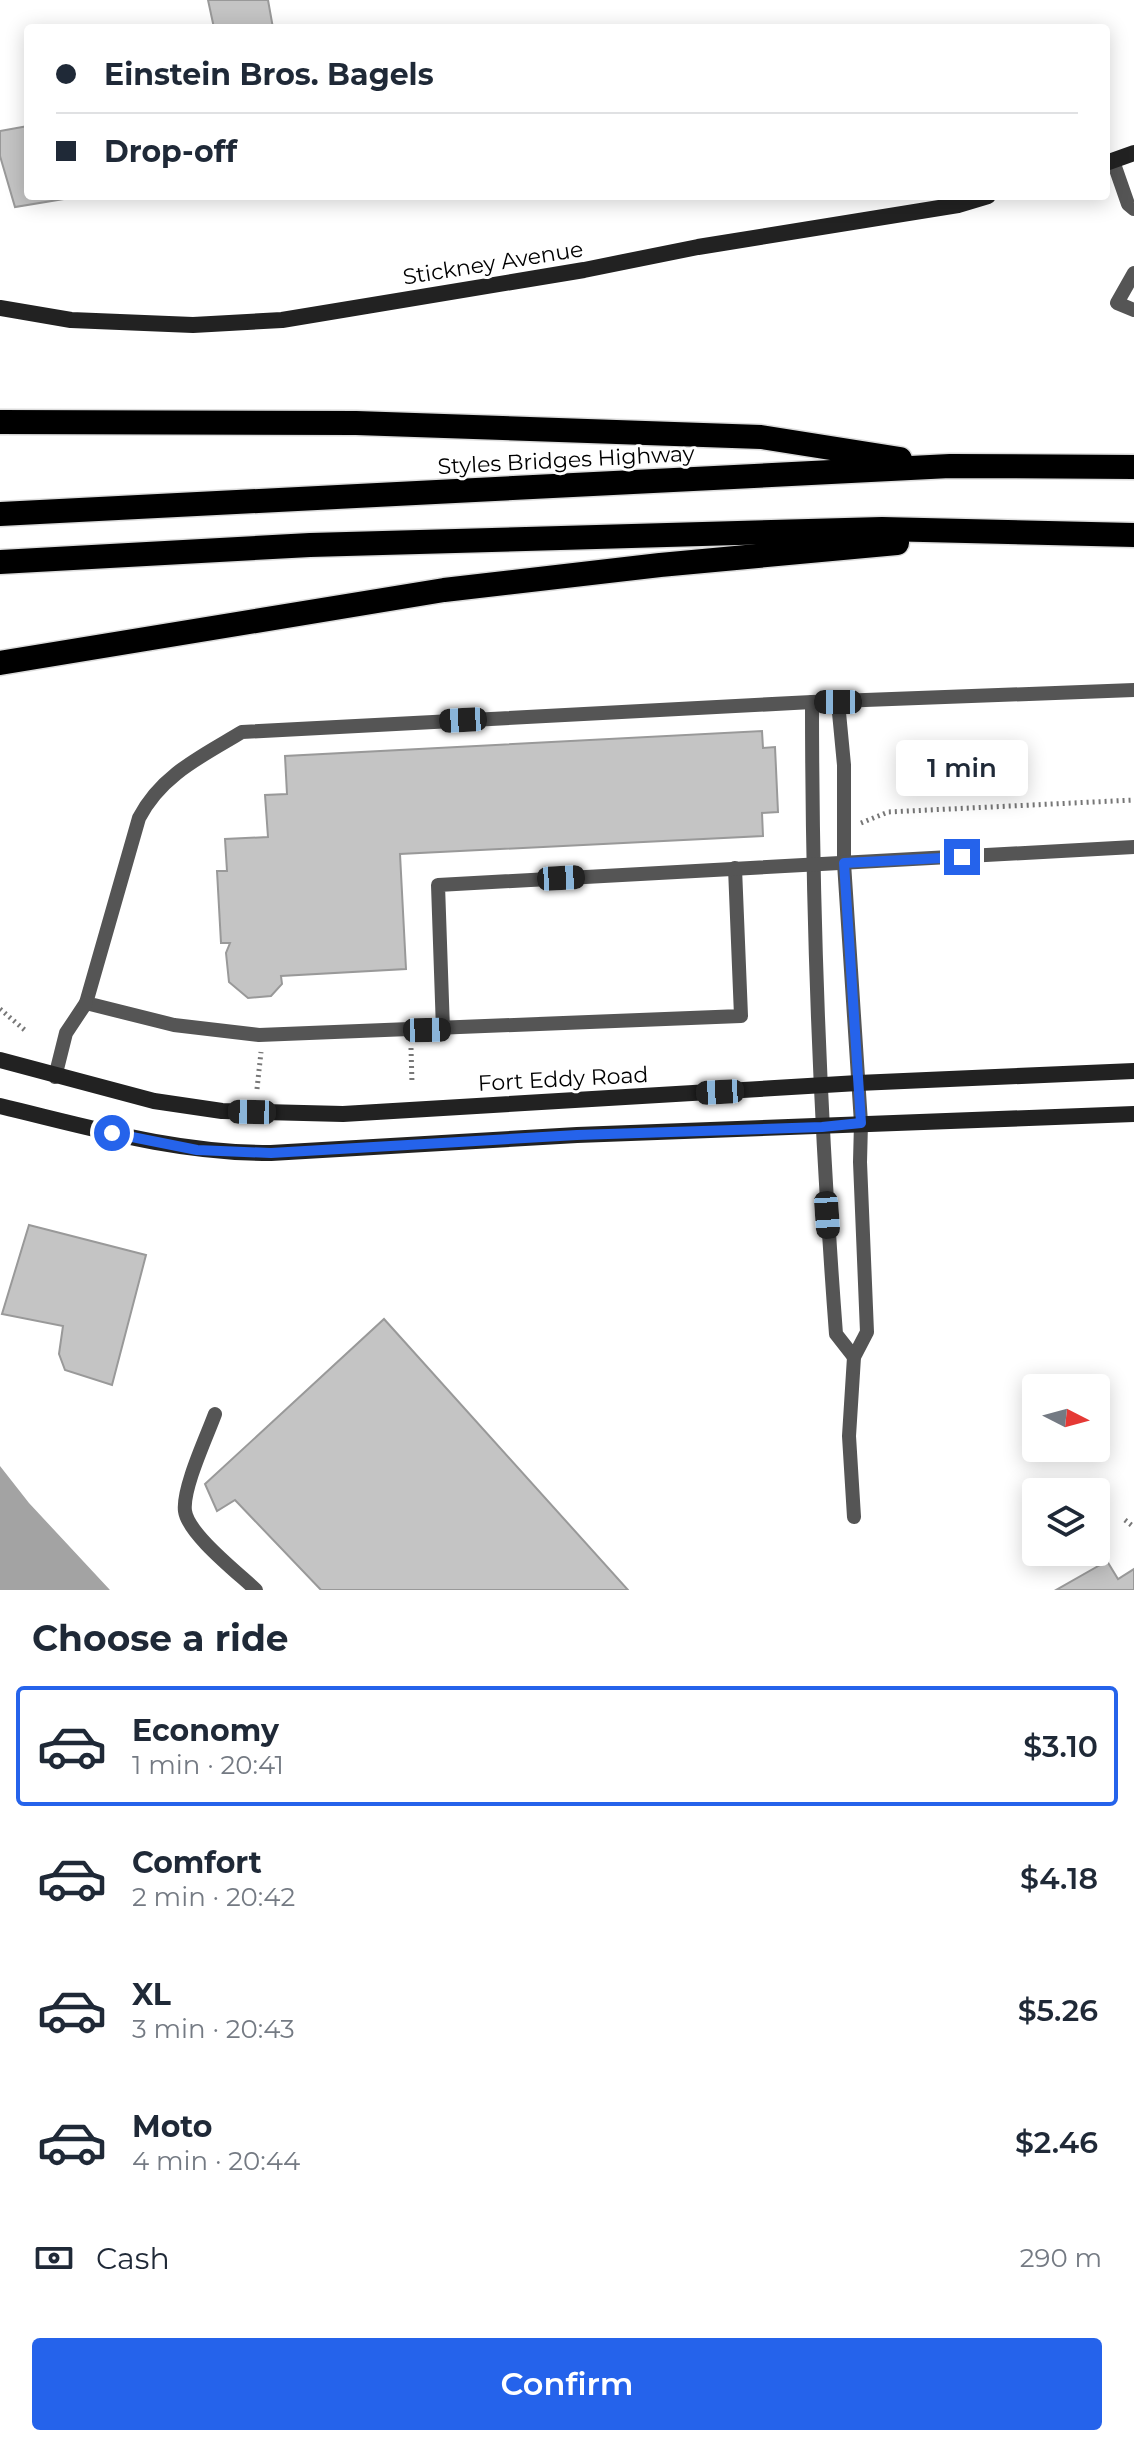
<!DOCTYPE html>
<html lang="en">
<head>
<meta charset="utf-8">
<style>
  body { margin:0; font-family:Montserrat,sans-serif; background:#f2f2f3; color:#1f2937; height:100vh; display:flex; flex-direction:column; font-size:30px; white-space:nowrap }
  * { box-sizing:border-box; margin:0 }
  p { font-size:26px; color:#747a83 }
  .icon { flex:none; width:44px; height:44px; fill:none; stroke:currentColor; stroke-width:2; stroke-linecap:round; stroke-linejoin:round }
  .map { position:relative; height:1590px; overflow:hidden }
  .sheet { display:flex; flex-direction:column; background:#fff; flex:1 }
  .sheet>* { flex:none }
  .top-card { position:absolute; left:24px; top:24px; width:1086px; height:176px; border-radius:8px; box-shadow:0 4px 20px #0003; display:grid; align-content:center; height:176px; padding:0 32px; background:#fff }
  .needle { width:52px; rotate:96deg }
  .buttons { position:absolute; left:1022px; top:1374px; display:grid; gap:16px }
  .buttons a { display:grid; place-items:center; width:88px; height:88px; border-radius:8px; background:#fff; box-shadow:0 4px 20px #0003; font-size:40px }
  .end { position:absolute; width:36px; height:36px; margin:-18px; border:10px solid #2563eb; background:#fff; box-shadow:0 0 0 4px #fff }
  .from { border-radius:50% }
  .bubble { position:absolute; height:56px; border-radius:8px; background:#fff; box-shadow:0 4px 20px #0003; font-size:26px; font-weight:600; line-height:56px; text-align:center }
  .car { position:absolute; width:24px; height:48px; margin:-24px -12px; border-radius:10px; box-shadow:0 0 6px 2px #0007; background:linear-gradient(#222 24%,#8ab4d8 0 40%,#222 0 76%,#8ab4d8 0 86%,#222 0) }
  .top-card b { display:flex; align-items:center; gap:28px; height:76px; font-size:30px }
  .top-card b+b { border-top:2px solid #e0e1e3 }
  .top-card i { width:20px; height:20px; background:#1f2937 }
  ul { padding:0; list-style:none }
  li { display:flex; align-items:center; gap:24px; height:120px; margin:0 16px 12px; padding:0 16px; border:4px solid transparent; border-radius:8px }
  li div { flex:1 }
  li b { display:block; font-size:30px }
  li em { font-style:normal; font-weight:600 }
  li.on { border-color:#2563eb }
  li>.icon { width:72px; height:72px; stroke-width:1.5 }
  h2 { padding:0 32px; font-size:36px; line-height:96px }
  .pay { display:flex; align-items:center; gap:20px; height:88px; padding:0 32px; font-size:30px }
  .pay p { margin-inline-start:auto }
  .cta { display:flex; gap:16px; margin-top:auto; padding:16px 32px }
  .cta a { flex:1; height:92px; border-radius:8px; background:#2563eb; color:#fff; font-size:32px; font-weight:600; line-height:92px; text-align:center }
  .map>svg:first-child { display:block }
  .water { fill:#a3a3a3 }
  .building { fill:#c4c4c4; stroke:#999; stroke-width:2 }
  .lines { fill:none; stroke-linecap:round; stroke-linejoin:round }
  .highway-casing { stroke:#dbdbdb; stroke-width:27 }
  .path { stroke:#777; stroke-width:5; stroke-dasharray:2 4; stroke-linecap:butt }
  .lane { stroke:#555; stroke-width:14 }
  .secondary { stroke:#222; stroke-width:16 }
  .highway { stroke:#000; stroke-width:24 }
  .route { stroke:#2563eb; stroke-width:10 }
  .labels { text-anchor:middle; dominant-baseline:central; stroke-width:6; stroke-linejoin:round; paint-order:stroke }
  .street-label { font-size:22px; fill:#000; stroke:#fff }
</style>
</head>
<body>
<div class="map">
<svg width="1134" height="1590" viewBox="0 0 1134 1590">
  <rect width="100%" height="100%" fill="#fff"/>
  <polygon class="water" points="0,1466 29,1503 110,1590 0,1590"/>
  <g class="building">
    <polygon points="208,0 268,0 273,28 214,28"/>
    <polygon points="28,126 28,196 82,196 15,207 0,156 0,131"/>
    <polygon points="762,731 763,748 775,747 778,812 762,813 763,836 400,854 406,969 281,976 282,984 271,996 248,998 229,982 226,953 230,943 221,943 217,871 227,871 225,839 268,837 265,795 287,794 285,756"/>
    <polygon points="29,1225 146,1255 112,1385 65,1370 59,1354 63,1326 2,1314"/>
    <polygon points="384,1319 628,1590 321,1590 235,1500 217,1511 205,1484"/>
    <polygon points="1107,1561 1118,1579 1134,1569 1134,1590 1056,1590"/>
  </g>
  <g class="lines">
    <defs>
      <g id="highway">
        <polyline points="0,422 356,423 761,437 900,459"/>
        <polyline points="0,514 950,466 1134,467"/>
        <polyline points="0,562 310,545 882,529 1134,535"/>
        <polyline points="0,663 444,590 660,565 897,543"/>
      </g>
    </defs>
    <use href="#highway" class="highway-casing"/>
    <g class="path">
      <polyline points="861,823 888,812 1134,800"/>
      <polyline points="0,1009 27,1032"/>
      <polyline points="411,1048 412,1083"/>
      <polyline points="257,1089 261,1052"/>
      <polyline points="1125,1520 1134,1527"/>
    </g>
    <g class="lane">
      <polyline points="1113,161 1128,204 1134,209"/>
      <polyline points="1134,273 1117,303 1134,310"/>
      <path d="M812,702c0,211 8,421 24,632l18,23"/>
      <polyline points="838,702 844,765 844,863 861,1123 860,1162 867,1332 854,1357 849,1436 854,1517"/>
      <path d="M735,868l6,148 -482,19 -85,-10 -88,-22 53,-185c22,-43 63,-62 103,-86l570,-30 322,-12"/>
      <polyline points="443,1030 438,885 1134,847"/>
      <polyline points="55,1077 66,1033 86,1003"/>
      <path d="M215,1414c-8,22 -33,75 -30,97 3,23 53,62 71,79"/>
    </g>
    <g class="secondary">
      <polyline points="1106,163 1134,153"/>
      <polyline points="0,308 71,320 193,325 282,320 584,270 698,247 958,205 988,196"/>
      <polyline points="0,1060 154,1101 222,1111 343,1114 858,1083 1134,1071"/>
      <path d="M0,1106c92,22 175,47 271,47l306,-18 557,-21"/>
    </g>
    <use href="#highway" class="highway"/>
  </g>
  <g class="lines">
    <polyline class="route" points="112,1133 197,1150 271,1153 577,1135 822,1127 861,1123 844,863 962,857"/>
  </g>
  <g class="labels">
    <g class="street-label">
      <text transform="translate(493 263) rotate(-9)">Stickney Avenue</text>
      <text transform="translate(566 460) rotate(-3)">Styles Bridges Highway</text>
      <text transform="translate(563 1079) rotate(-3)">Fort Eddy Road</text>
    </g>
  </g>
</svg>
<div class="buttons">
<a><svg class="needle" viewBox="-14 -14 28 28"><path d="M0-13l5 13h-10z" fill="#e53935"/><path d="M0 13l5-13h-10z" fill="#747a83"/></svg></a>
<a><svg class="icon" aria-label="layers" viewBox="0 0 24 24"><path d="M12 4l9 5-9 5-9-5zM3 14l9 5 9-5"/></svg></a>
</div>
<i class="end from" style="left:112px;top:1133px"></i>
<i class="end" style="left:962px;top:857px"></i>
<div class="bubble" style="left:896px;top:740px;width:132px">1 min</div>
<i class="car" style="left:838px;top:702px;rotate:270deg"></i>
<i class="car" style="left:463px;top:720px;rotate:267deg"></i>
<i class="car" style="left:561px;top:878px;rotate:87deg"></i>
<i class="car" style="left:427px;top:1030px;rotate:89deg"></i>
<i class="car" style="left:720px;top:1092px;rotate:267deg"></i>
<i class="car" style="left:252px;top:1112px;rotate:271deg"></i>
<i class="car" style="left:827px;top:1215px;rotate:176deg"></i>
<div class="top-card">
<b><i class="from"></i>Einstein Bros. Bagels</b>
<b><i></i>Drop-off</b>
</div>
</div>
<section class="sheet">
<h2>Choose a ride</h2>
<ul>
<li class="on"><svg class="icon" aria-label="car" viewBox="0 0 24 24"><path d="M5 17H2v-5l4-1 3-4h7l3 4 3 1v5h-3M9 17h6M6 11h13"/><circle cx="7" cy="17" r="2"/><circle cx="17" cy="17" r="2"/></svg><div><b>Economy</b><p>1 min · 20:41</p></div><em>$3.10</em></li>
<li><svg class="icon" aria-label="car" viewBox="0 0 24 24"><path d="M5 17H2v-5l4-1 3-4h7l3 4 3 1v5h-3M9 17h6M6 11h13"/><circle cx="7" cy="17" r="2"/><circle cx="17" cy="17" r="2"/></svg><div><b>Comfort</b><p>2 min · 20:42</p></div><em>$4.18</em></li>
<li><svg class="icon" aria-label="car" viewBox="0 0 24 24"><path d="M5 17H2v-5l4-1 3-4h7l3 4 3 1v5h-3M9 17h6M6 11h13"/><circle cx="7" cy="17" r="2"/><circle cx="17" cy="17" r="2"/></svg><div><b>XL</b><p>3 min · 20:43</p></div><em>$5.26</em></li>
<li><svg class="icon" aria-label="car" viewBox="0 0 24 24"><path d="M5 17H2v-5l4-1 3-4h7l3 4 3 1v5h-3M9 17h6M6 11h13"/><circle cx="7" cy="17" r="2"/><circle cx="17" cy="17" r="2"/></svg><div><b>Moto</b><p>4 min · 20:44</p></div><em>$2.46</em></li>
</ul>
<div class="pay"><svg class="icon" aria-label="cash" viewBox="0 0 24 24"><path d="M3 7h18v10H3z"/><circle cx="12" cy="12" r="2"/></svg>Cash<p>290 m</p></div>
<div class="cta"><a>Confirm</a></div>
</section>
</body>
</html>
